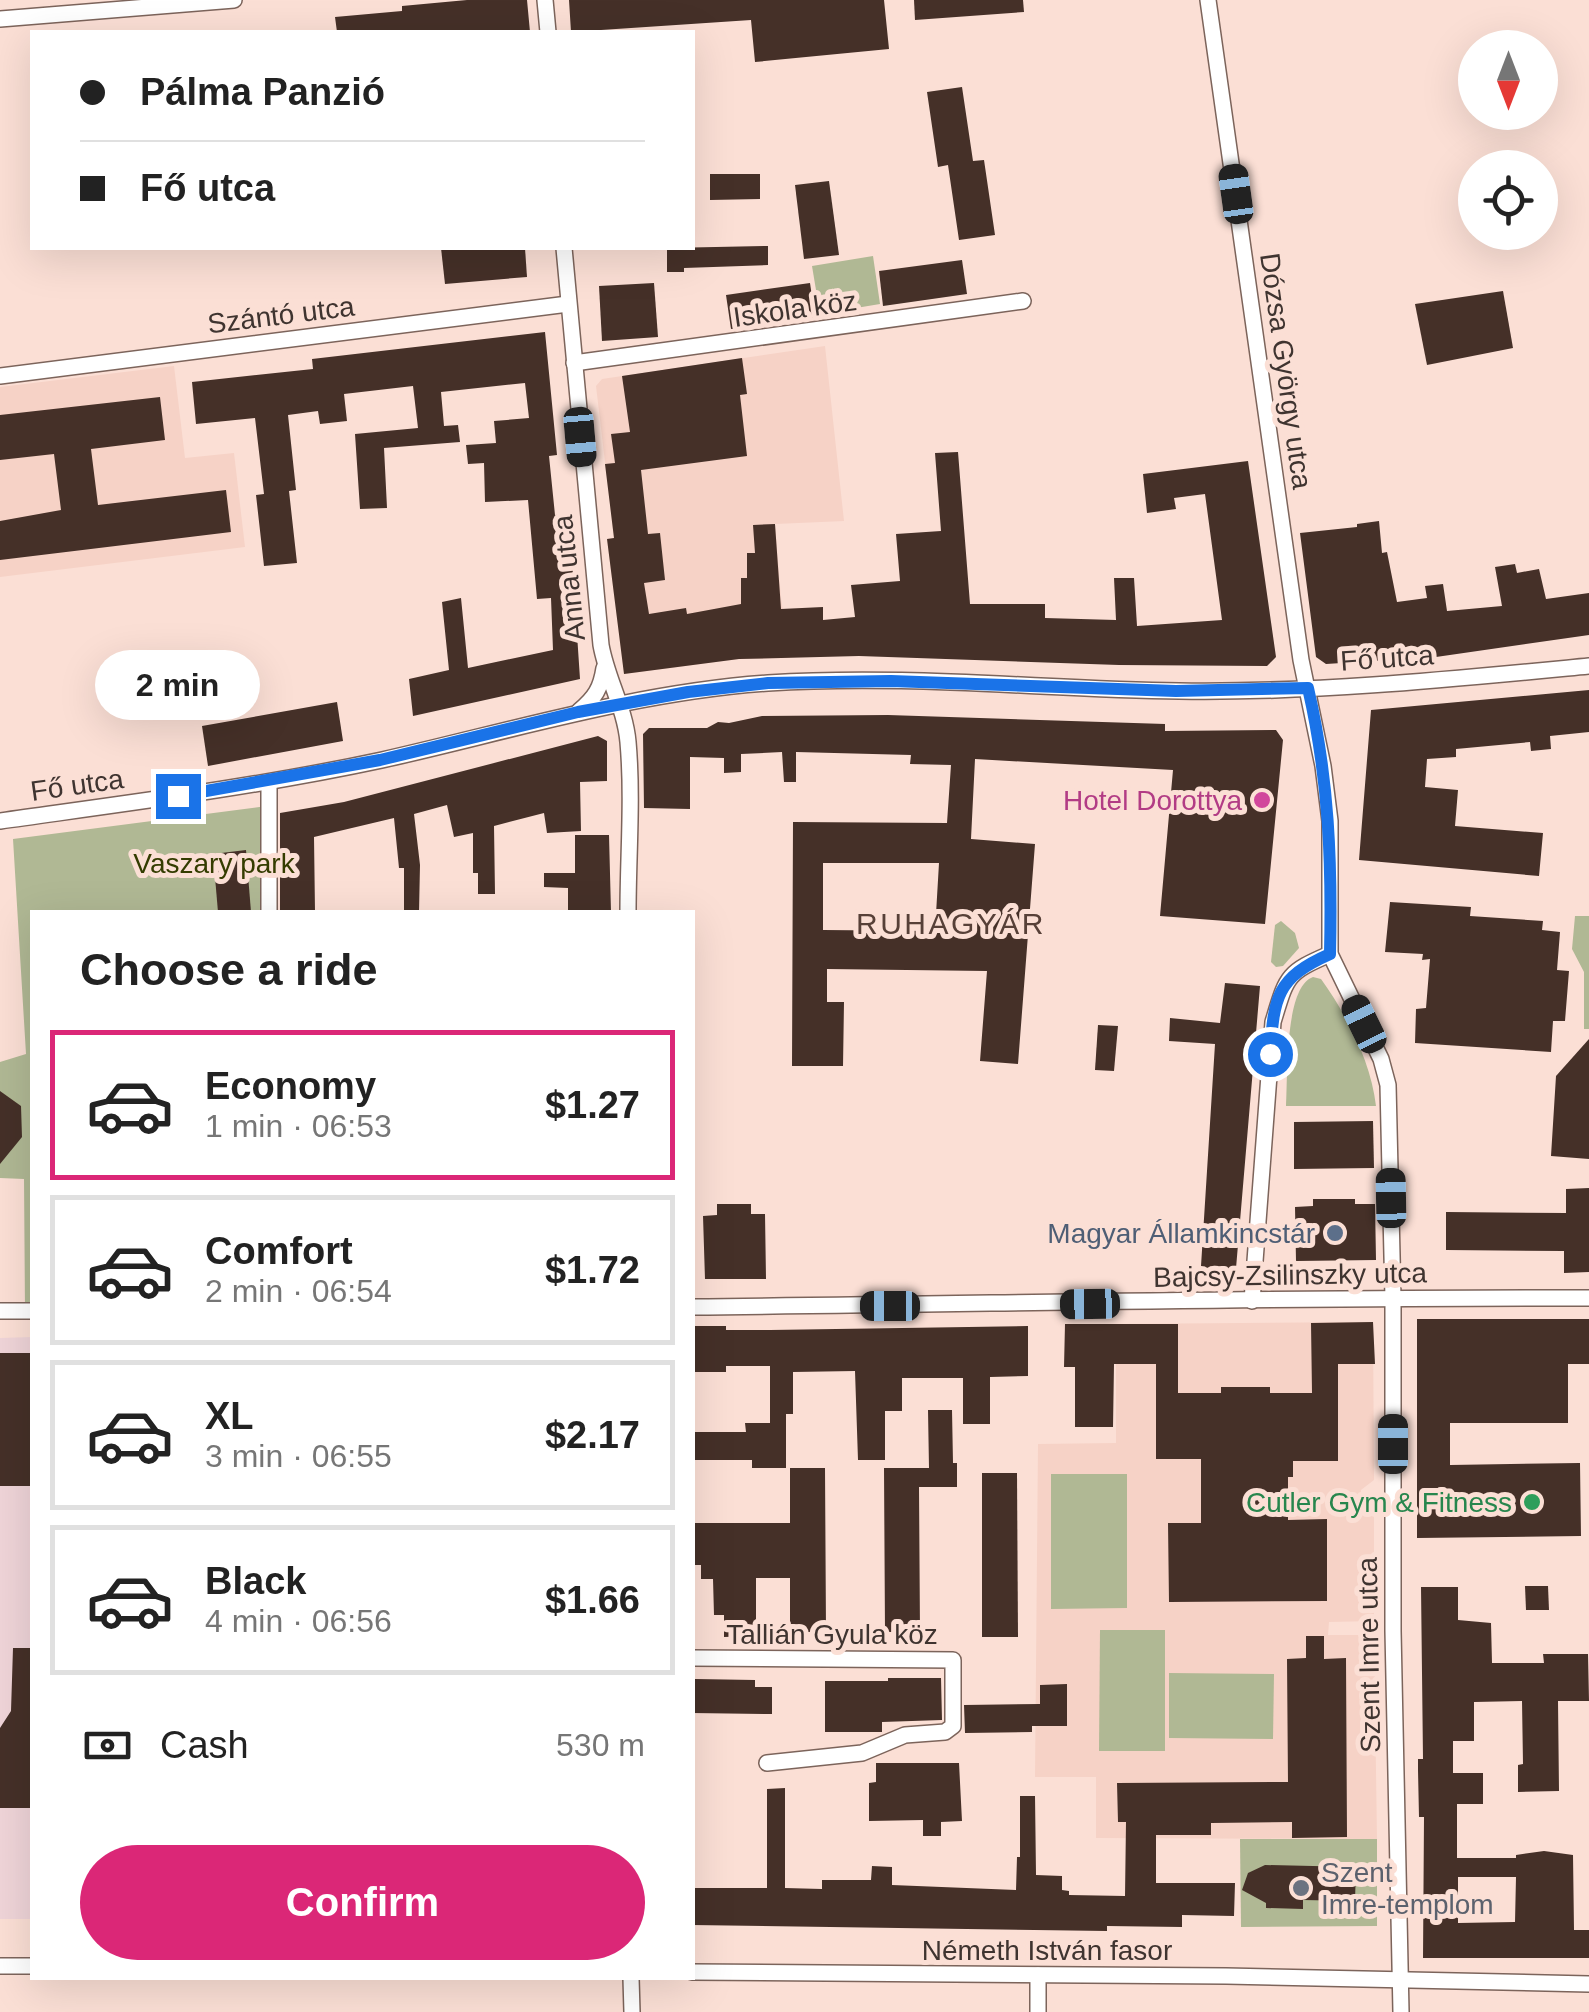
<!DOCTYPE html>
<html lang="en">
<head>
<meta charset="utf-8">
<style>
  body { margin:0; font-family:Helvetica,sans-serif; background:#f2f2f2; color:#222; height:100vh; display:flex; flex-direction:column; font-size:38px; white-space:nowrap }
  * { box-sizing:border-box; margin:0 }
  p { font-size:32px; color:#767676 }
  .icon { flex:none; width:55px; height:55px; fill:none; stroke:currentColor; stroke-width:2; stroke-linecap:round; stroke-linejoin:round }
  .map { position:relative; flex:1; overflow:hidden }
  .details { position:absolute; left:30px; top:910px; width:665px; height:1070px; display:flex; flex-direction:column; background:#fff; border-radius:0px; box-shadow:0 10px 40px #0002 }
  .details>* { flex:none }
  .guide { position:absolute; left:30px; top:30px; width:665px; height:220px; border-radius:0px; box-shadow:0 10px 40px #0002; display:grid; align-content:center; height:220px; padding:0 50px; background:#fff }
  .needle { width:65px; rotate:180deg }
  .buttons { position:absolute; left:1458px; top:30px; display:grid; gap:20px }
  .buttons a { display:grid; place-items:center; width:100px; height:100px; border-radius:50%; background:#fff; box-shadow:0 10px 40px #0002; font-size:50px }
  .end { position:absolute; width:45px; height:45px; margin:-22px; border:12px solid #1a73e8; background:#fff; box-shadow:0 0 0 5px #fff }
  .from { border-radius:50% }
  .bubble { position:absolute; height:70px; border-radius:35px; background:#fff; box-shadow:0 10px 40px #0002; font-size:32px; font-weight:700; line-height:70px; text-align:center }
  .car { position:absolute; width:30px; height:60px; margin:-30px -15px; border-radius:12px; box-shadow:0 0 8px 2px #0007; background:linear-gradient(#222 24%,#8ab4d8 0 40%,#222 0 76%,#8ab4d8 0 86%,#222 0) }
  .guide b { display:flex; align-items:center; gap:35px; height:95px; font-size:38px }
  .guide b+b { border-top:2px solid #e0e0e0 }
  .guide i { width:25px; height:25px; background:#222 }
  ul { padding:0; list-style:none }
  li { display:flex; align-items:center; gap:30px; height:150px; margin:0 20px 15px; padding:0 30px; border:5px solid #e0e0e0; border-radius:0px }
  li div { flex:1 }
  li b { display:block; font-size:38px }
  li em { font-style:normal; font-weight:700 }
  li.on { border-color:#db2777 }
  li>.icon { width:90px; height:90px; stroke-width:1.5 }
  h2 { padding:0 50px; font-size:45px; line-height:120px }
  .pay { display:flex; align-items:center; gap:25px; height:110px; padding:0 50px; font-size:38px }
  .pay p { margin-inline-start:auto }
  .primary-button { display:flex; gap:20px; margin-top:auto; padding:20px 50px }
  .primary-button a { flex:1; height:115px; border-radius:60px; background:#db2777; color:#fff; font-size:40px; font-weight:700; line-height:115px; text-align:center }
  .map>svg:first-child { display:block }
  .built { fill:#f6d2c6 }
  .medical { fill:#efd4d8 }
  .green { fill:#b0b894 }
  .building { fill:#453028; fill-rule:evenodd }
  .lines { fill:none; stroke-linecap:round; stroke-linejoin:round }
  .street-casing { stroke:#7c645b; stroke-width:18 }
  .street { stroke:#fff; stroke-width:15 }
  .route { stroke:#1a73e8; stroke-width:12 }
  .hotel-dot { fill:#d1479c; stroke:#fbdfd5; stroke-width:4 }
  .service-dot { fill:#5c6f8a; stroke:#fbdfd5; stroke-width:4 }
  .leisure-dot { fill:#2e9e5b; stroke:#fbdfd5; stroke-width:4 }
  .worship-dot { fill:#6b7280; stroke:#fbdfd5; stroke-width:4 }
  .labels { text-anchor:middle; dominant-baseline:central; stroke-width:10; stroke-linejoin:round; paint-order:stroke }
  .street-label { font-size:28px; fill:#3f3430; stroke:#fbdfd5 }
  .hotel-label { font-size:28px; fill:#b23c85; stroke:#fbdfd5; text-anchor:end }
  .park-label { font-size:28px; fill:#343c00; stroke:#fbdfd5 }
  .service-label { font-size:28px; fill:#4e5e75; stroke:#fbdfd5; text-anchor:end }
  .leisure-label { font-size:28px; fill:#27864d; stroke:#fbdfd5; text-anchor:end }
  .worship-label { font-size:28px; fill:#5b616d; stroke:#fbdfd5; text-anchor:start }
  .neighbourhood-label { font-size:30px; letter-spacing:2.5px; fill:#574038; stroke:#fbdfd5 }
</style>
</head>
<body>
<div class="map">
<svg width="1589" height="2012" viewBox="0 0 1589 2012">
  <rect width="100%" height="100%" fill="#fbdfd5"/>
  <g class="built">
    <polygon points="825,346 844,521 775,524 781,598 790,658 739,659 624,674 607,539 614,538 596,386 602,379"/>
    <polygon points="174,366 185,458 234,453 245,547 0,577 0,387"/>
    <polygon points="1373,1322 1374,1480 1361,1490 1361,1500 1374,1511 1374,1621 1329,1622 1328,1635 1374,1635 1377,1839 1096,1838 1096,1777 1035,1777 1038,1444 1116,1443 1116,1324"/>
  </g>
  <polygon class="medical" points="32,1337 32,1919 0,1919 0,1338"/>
  <g class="green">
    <polygon points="873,256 880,304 820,314 812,266"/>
    <polygon points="267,806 266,912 32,912 32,1311 25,1311 24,1179 0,1178 0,1062 26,1054 13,839"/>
    <polygon points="1575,916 1589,916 1589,1029 1584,1029 1584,972 1572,949"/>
    <polygon points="1281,921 1295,933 1299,948 1283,966 1276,967 1271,962 1275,925"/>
    <path d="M1313,977l8,2c26,36 50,83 55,127h-90c2,-28 -2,-119 27,-129z"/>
    <polygon points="1051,1474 1127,1474 1127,1608 1051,1609"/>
    <polygon points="1100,1630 1165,1630 1165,1751 1099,1751"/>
    <polygon points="1169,1673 1274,1674 1273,1739 1169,1738"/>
    <polygon points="1240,1839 1377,1839 1377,1926 1241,1927"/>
  </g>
  <g class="building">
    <polygon points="467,0 527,0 530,32 337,32 335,17 402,11 402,6"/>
    <polygon points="569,0 884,0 889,49 755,62 751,20 571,32"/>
    <polygon points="914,0 1023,0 1024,12 915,20"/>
    <polygon points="962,87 973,161 984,160 995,235 959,240 948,165 938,167 927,92"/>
    <polygon points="710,174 760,174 760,199 710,200"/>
    <polygon points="829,181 839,255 804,259 795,185"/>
    <polygon points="768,246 768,265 684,268 684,272 667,272 667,248"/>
    <polygon points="441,248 525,248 527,277 445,284"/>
    <polygon points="962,260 967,294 883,306 879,271"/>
    <polygon points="654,283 658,337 602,341 599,286"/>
    <polygon points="810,283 815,317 731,329 726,295"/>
    <polygon points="1503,291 1513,348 1427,365 1415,304"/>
    <polygon points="545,332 557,455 549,456 555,515 569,514 580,679 413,716 409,679 449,670 442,602 461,598 468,668 553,650 551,598 537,599 528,500 485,502 484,463 468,464 466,445 496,443 494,421 529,418 525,383 441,392 444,426 458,425 460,442 384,448 387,508 360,509 355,434 418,428 413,386 344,394 347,421 320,424 318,411 288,415 296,490 289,491 297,563 264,566 256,495 264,494 255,418 196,424 192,382 313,369 312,359"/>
    <polygon points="742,358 747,394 740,395 747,456 641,470 648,534 660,533 665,580 644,583 649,614 686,608 687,614 741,604 741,578 747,578 747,553 755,553 753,525 775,524 781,609 823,607 823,620 855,617 851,585 900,581 896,534 941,531 935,453 958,452 970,604 1045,604 1045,618 1116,620 1114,578 1134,578 1137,626 1222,620 1205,494 1174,498 1176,509 1147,513 1143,474 1248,461 1276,657 1267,666 1119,665 859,656 739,659 624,674 607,539 614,538 605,464 615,463 611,434 630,432 622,376"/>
    <polygon points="160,397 165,440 91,449 98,505 226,490 231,532 0,560 0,521 61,510 54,454 0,460 0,415"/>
    <polygon points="1379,521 1382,553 1387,552 1397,602 1427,598 1425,586 1443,584 1447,611 1502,606 1495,567 1515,564 1517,573 1539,569 1546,599 1589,593 1589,635 1436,657 1326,664 1316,657 1300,533 1357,527 1357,524"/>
    <polygon points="1589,690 1589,732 1550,736 1551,749 1531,751 1530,742 1456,749 1456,757 1427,759 1425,787 1458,790 1455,826 1543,833 1539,876 1359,860 1371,710"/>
    <polygon points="337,702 343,741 208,766 202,726"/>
    <path d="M888,715l277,9v7l111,-1 7,10 -18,184 -105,-8 13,-146 -198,-11 -4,80 64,5 -17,220 -38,-3 7,-90 -160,-2v33h17l-1,64h-51l1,-244 154,1 4,-58 -41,-1 1,-9 -115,-3v30h-12l-2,-30 -41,2v18l-17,1v-15l-34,-1v52l-46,-1 -1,-74 6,-6h58l11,-6 11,1 33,-7zM823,863h116l-4,68 -112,-1z"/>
    <polygon points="598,736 607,741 607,781 580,782 581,831 547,833 544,813 494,826 495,894 478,894 478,873 473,873 473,833 454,837 447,805 414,814 420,865 419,912 404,912 404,868 399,868 394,818 314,837 315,912 280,912 280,813 344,802"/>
    <polygon points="575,835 609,835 611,912 568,912 568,888 544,887 544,873 575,873"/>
    <polygon points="246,850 251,912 218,912 213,854"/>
    <polygon points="1390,902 1471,907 1470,916 1543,921 1542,930 1560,932 1557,970 1569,971 1565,1021 1553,1021 1551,1052 1415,1043 1416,1009 1426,1008 1430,959 1422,960 1423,954 1385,952"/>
    <polygon points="1225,983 1260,986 1235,1280 1228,1284 1200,1282 1215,1044 1169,1041 1170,1018 1220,1023"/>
    <polygon points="1098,1025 1118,1026 1114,1071 1095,1070"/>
    <polygon points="1589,1039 1589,1159 1551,1156 1556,1076"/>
    <polygon points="0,1091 21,1106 22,1137 0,1164"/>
    <polygon points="1373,1121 1374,1168 1294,1169 1294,1122"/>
    <polygon points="1589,1188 1589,1272 1564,1273 1564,1251 1446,1250 1446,1212 1566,1213 1566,1189"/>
    <polygon points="1313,1199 1355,1199 1355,1204 1375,1204 1376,1260 1296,1261 1295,1207 1313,1206"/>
    <polygon points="717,1204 751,1204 751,1214 765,1214 766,1279 705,1279 703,1216 717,1215"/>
    <polygon points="1417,1319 1589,1319 1589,1364 1568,1364 1568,1423 1450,1423 1450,1465 1580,1463 1581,1536 1417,1538"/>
    <polygon points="1373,1322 1375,1364 1338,1364 1338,1461 1293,1461 1293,1477 1288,1477 1288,1520 1327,1519 1327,1601 1169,1602 1168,1523 1201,1523 1201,1459 1156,1459 1156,1364 1114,1364 1113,1427 1075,1427 1075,1367 1064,1367 1065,1324 1178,1324 1178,1393 1221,1393 1221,1387 1270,1387 1270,1393 1312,1393 1311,1323"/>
    <polygon points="692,1326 726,1326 726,1330 770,1330 1028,1326 1028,1376 990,1377 990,1424 963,1424 963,1378 902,1378 902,1411 885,1411 885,1460 858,1460 855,1371 793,1372 793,1414 786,1414 786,1468 752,1468 752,1460 692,1460 692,1432 746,1432 745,1423 770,1423 770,1366 726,1366 726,1372 692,1372"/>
    <rect x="0" y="1353" width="32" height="133"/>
    <polygon points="928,1410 952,1410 953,1463 957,1463 957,1487 919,1487 920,1632 885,1632 884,1468 929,1468"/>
    <polygon points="790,1468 825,1468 826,1632 790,1632 790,1578 756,1578 756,1636 724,1637 724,1615 714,1615 713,1579 701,1579 701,1565 692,1565 692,1523 790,1523"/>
    <polygon points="982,1473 1017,1473 1018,1637 982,1637"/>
    <polygon points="1525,1586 1548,1586 1549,1610 1526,1610"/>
    <path d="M1421,1587h37v33l33,3 1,40h52l-1,-9h45l1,47h-31l1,90 -41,1v-27l5,-1 -1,-63 -48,1v39h-21v32h30v31h-26v54h59v-3l28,-4 29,4 1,75h15v28h-166l1,-141h-5l-1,-47v-11h5zM1458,1877h58l-1,45 -57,1z"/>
    <polygon points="1306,1636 1324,1636 1324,1659 1346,1658 1347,1837 1292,1838 1292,1822 1211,1823 1211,1835 1156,1835 1156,1883 1235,1883 1234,1916 1182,1915 1182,1927 1107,1926 1107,1931 692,1925 692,1888 767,1888 767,1789 785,1788 785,1888 822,1889 822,1880 871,1880 872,1866 892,1867 892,1885 1016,1890 1017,1857 1020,1857 1020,1796 1035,1796 1036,1875 1062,1876 1062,1890 1069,1891 1069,1895 1125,1896 1126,1822 1118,1822 1117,1783 1288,1782 1287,1659 1306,1658"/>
    <polygon points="13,1648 32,1648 32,1808 0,1808 0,1728 11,1711"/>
    <polygon points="888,1678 941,1678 942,1720 882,1722 882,1732 825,1732 825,1681 888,1681"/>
    <polygon points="695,1679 755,1680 755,1687 772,1687 772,1714 692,1713"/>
    <polygon points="1067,1684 1067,1726 1032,1726 1032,1732 965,1733 964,1705 1040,1704 1040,1685"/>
    <polygon points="876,1763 959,1763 962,1821 941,1822 941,1836 923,1836 923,1820 869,1821 869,1783 876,1782"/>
    <polygon points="1265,1865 1356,1867 1355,1901 1303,1900 1303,1909 1266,1908 1266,1903 1242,1890 1248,1873"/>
  </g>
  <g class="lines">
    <defs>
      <g id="street">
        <polyline points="545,0 548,32"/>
        <polyline points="1208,0 1301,660 1323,766 1330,821 1330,954 1381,1059 1388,1085 1393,1298 1393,1631 1401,2012"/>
        <polyline points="0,19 234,0"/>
        <path d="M564,248l37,397c6,34 24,63 27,97 5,56 0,114 0,170"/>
        <polyline points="574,363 1023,301"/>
        <polyline points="0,376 568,304"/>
        <path d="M579,711c16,-13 22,-23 25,-43"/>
        <polyline points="269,782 269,912"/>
        <path d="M0,821c128,-18 256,-34 382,-61 128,-29 255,-68 386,-77 137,-9 274,6 411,8 137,2 274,-12 410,-25"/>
        <path d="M1252,1301l21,-279c14,-46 13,-49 57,-68"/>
        <path d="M692,1307c299,-3 598,-10 897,-9"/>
        <polyline points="0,1311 32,1311"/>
        <polyline points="692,1658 953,1660 953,1726 945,1732 905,1735 862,1753 767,1763"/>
        <polyline points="0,1966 32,1966"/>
        <polyline points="692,1972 1226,1976 1589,1984"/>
        <polyline points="1038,1975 1038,2012"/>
        <polyline points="631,1978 632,2012"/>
      </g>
    </defs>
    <use href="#street" class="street-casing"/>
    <use href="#street" class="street"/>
  </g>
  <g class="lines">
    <path class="route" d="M178,796l202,-36 198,-48 110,-20 80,-9 123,-2 285,10 132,-3c21,91 24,174 22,266 -54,24 -56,43 -60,100"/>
  </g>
  <circle class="hotel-dot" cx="1262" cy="800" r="10"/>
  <circle class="service-dot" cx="1335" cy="1233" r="10"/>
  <circle class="leisure-dot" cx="1532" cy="1502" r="10"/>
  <circle class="worship-dot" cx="1301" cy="1888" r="10"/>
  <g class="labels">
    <g class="street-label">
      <text transform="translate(795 309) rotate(-8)">Iskola köz</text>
      <text transform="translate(281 315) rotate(-7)">Szántó utca</text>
      <text transform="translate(1286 371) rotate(82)">Dózsa György utca</text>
      <text transform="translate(569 578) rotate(-96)">Anna utca</text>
      <text transform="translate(1387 658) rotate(-4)">Fő utca</text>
      <text transform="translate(77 785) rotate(-8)">Fő utca</text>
      <text transform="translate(1290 1275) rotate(-1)">Bajcsy-Zsilinszky utca</text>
      <text x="832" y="1634">Tallián Gyula köz</text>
      <text transform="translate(1369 1655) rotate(-91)">Szent Imre utca</text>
      <text x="1047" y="1950">Németh István fasor</text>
    </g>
    <g class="hotel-label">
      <text x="1242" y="800">Hotel Dorottya</text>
    </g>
    <g class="park-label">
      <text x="214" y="863">Vaszary park</text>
    </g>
    <g class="service-label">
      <text x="1315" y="1233">Magyar Államkincstár</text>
    </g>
    <g class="leisure-label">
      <text x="1512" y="1502">Cutler Gym &amp; Fitness</text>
    </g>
    <g class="worship-label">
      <text x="1321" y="1872">Szent<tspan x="1321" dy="32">Imre-templom</tspan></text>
    </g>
    <g class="neighbourhood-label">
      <text x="951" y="923">RUHAGYÁR</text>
    </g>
  </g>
</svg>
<div class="buttons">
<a><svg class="needle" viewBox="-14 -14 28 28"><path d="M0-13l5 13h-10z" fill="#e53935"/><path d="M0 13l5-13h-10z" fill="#767676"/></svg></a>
<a><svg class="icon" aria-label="locate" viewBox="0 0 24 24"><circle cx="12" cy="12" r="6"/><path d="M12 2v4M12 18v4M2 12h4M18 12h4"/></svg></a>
</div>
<i class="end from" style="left:1270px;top:1054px"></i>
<i class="end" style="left:178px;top:796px"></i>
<div class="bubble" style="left:95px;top:650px;width:165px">2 min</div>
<i class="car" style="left:1236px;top:194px;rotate:352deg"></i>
<i class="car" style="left:580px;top:437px;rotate:175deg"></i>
<i class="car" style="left:1364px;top:1024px;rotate:334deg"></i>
<i class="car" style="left:1391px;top:1198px;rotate:359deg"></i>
<i class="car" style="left:1090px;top:1304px;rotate:269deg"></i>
<i class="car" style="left:890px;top:1306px;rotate:270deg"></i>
<i class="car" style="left:1393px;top:1444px;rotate:0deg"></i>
<div class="guide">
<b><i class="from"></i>Pálma Panzió</b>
<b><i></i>Fő utca</b>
</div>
<section class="details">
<h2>Choose a ride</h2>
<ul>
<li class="on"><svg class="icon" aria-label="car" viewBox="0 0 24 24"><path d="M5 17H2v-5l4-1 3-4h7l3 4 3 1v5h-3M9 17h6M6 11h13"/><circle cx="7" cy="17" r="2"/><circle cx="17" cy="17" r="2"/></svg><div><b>Economy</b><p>1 min · 06:53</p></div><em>$1.27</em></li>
<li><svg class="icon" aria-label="car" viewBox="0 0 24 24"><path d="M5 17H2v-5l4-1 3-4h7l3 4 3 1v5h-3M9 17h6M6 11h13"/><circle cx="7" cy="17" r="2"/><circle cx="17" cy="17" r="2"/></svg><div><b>Comfort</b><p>2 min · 06:54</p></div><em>$1.72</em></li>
<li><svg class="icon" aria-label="car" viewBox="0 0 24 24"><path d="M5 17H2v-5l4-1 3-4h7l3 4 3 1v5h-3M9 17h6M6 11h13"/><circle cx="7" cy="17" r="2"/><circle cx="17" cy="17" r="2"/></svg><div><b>XL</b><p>3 min · 06:55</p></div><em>$2.17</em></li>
<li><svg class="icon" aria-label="car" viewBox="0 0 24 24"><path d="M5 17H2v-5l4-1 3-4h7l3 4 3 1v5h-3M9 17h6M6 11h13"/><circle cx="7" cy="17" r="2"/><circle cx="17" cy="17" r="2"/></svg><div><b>Black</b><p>4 min · 06:56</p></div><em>$1.66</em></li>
</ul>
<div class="pay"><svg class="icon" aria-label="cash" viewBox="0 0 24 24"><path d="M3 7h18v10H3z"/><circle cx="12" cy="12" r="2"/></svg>Cash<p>530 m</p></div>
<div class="primary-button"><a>Confirm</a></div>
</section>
</div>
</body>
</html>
